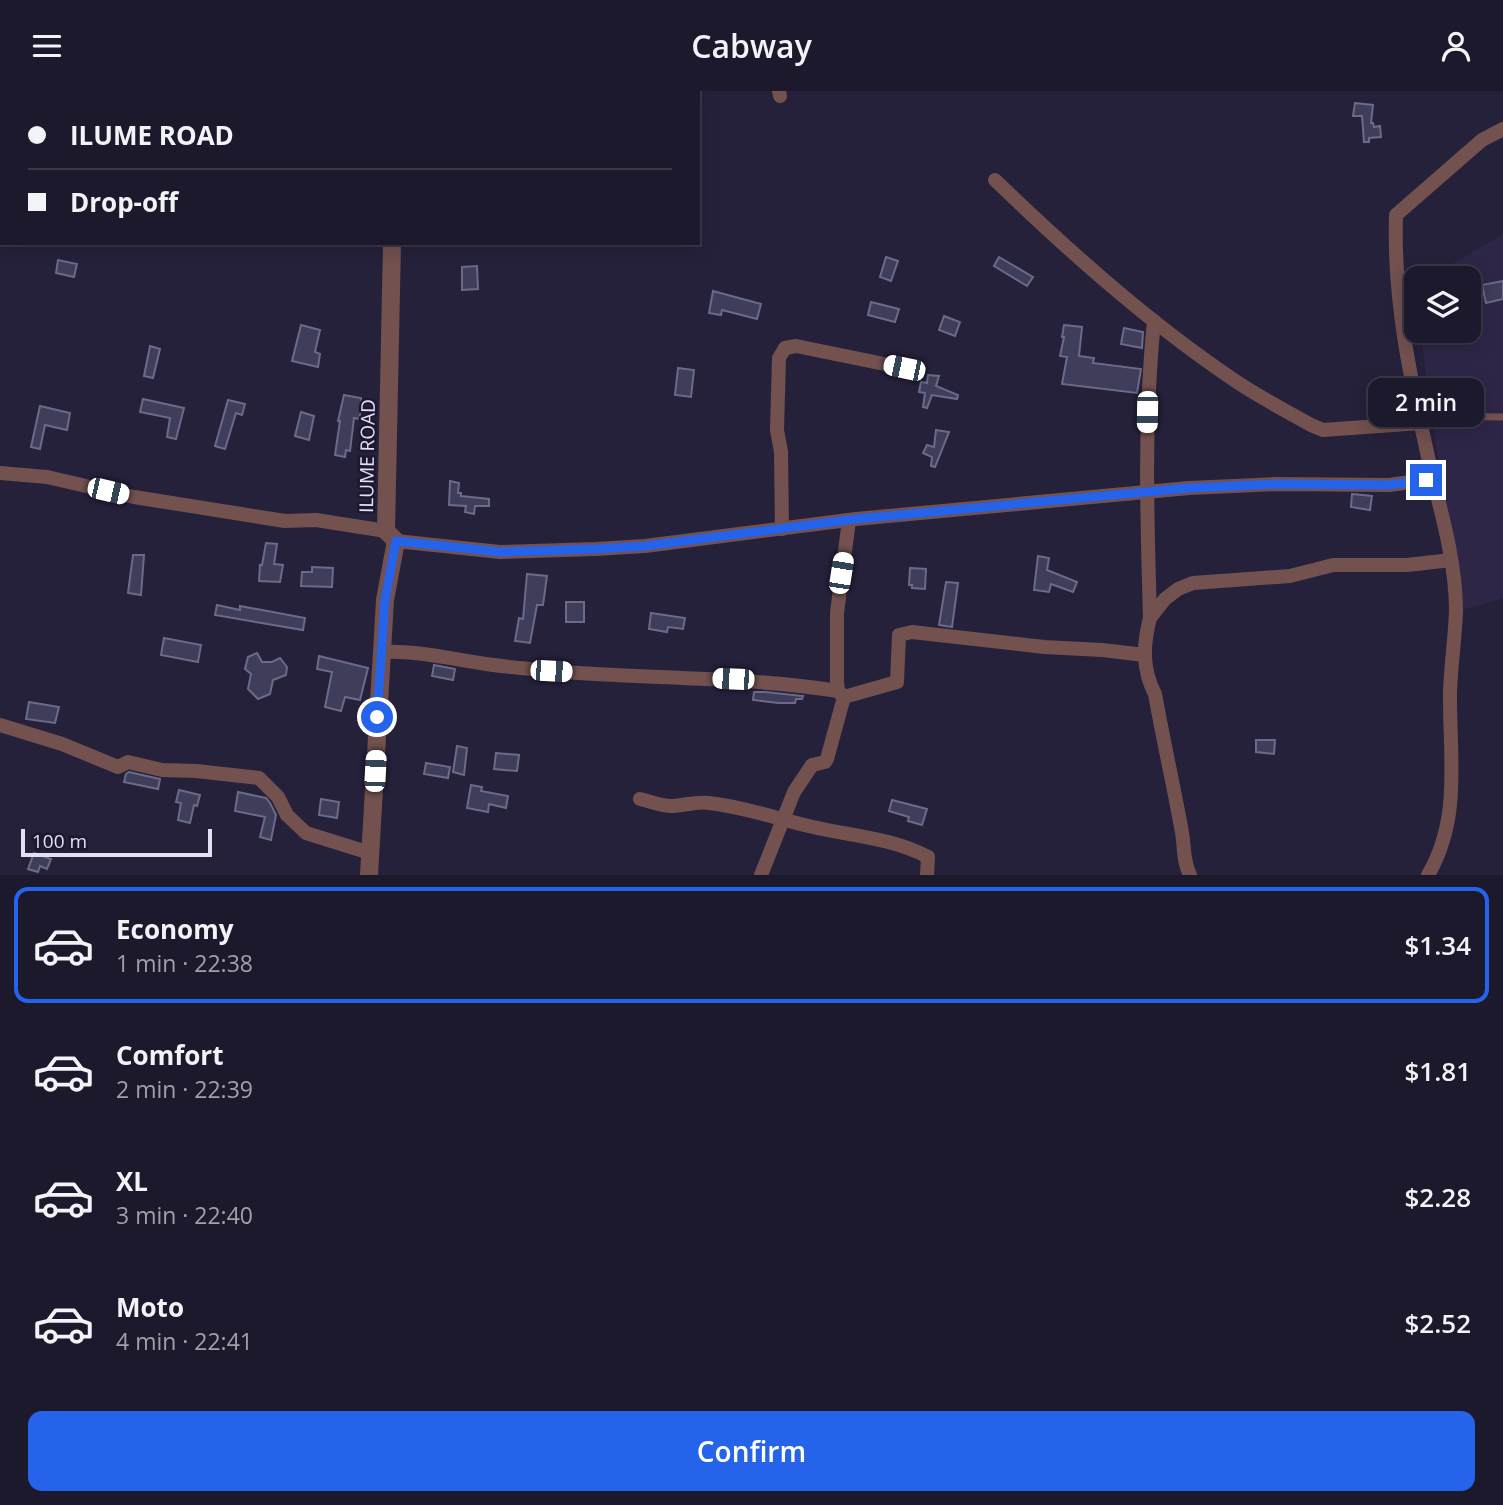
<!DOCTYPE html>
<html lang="en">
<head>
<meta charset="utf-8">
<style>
  body { margin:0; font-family:"Open Sans",sans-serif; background:#252234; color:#f1f3f6; height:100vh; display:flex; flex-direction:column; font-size:26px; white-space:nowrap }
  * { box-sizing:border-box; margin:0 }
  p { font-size:23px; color:#a0a0a9 }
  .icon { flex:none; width:38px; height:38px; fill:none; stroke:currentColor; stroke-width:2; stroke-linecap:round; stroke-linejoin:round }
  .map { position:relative; height:784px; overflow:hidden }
  .panel { display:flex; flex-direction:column; background:#1c192c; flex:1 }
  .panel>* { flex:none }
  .banner { position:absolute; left:0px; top:0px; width:700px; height:154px; box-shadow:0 4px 18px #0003,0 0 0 2px #3a3848; display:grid; align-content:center; height:154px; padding:0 28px; background:#1c192c }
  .fabs { position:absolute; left:1404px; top:175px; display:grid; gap:14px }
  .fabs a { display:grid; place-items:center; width:77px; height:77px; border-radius:14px; background:#1c192c; box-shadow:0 4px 18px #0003,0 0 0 2px #3a3848; font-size:35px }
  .scale { position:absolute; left:21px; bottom:18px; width:191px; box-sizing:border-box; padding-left:7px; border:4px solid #e2e0f2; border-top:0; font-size:19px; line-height:24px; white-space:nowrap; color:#e2e0f2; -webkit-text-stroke:5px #1d1731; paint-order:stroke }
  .end { position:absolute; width:32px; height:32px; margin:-16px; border:9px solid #2563eb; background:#fff; box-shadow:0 0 0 4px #fff }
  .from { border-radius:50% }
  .bubble { position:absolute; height:49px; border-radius:14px; background:#1c192c; box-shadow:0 4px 18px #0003,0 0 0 2px #3a3848; font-size:23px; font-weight:600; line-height:49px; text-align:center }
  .car { position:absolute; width:21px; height:42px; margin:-21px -10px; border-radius:9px; box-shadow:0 0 5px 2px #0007; background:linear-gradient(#fff 24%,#345 0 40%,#fff 0 76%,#345 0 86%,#fff 0) }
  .banner b { display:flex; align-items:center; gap:24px; height:66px; font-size:26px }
  .banner b+b { border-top:2px solid #3a3848 }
  .banner i { width:18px; height:18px; background:#f1f3f6 }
  ul { padding:12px 0 0; list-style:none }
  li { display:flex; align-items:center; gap:21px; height:116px; margin:0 14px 10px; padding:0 14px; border:4px solid transparent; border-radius:14px }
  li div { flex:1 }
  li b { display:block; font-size:26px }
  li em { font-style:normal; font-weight:600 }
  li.selected { border-color:#2563eb }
  li>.icon { width:63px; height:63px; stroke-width:1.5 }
  .button { display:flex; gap:14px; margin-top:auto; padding:14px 28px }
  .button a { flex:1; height:80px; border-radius:14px; background:#2563eb; color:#fff; font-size:28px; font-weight:600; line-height:80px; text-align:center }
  header { display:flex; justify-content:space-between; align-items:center; height:91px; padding:0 28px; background:#1c192c; font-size:32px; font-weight:600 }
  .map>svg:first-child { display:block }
  .built { fill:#2e2647 }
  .building { fill:#3e3d5a; stroke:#6b6a89; stroke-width:2 }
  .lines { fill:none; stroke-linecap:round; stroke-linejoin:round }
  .service { stroke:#72514f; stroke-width:7 }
  .minor { stroke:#72514f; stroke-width:14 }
  .tertiary { stroke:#72514f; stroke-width:18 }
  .route { stroke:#2563eb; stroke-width:9 }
  .labels { text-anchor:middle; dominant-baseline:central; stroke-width:5; stroke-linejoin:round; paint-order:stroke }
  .street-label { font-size:19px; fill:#e2e0f2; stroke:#1d1731 }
</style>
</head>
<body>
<header><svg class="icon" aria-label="menu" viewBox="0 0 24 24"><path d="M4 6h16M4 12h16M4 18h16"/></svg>Cabway<svg class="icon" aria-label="person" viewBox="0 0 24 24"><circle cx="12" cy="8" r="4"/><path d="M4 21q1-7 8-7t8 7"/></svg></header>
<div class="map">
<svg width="1503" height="784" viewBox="0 0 1503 784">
  <rect width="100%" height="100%" fill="#26213b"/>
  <polygon class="built" points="1503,143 1503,507 1462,519 1455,485 1420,240 1468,240 1468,187 1429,187"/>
  <g class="building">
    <polygon points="1355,12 1373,14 1371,32 1373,32 1374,36 1380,35 1381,46 1369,47 1369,51 1364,51 1362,25 1353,25"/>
    <polygon points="886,166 898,170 891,190 880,186"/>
    <polygon points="999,166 1033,186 1027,195 994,175"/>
    <polygon points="58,169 77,173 74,186 56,182"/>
    <polygon points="477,175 478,198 462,199 462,176"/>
    <polygon points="1503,190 1503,208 1486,212 1482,194"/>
    <polygon points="713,200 761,213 757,228 722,219 721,224 709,222"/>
    <polygon points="871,211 899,218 895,231 868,224"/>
    <polygon points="944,225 960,231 955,245 939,239"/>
    <polygon points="301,234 320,239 315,261 320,263 318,276 292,270"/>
    <polygon points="1064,234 1082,236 1079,265 1094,267 1093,272 1141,278 1137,302 1062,293 1067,266 1060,265 1064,246 1062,246"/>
    <polygon points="1124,237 1143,241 1142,257 1121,253"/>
    <polygon points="150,255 160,258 153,287 144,285"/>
    <polygon points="678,277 694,279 691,306 675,304"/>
    <polygon points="928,284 939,285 936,295 958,304 957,308 932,304 927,317 923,316 925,302 919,301 921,291 927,292"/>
    <polygon points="344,304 361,307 362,316 359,328 354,327 350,360 346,359 345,366 335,364 340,330 338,330"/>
    <polygon points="143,308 184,317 176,348 167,346 170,327 140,321"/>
    <polygon points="228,309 245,313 242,324 236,322 225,358 215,355"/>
    <polygon points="40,315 70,322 67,339 45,334 40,358 31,356"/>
    <polygon points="301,321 314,325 309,349 295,345"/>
    <polygon points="936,339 949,341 935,376 931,375 932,366 923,362 927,354 934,356"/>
    <polygon points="450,390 459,392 458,402 461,402 461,405 489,408 489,415 475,415 474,423 465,421 466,415 449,414"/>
    <polygon points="1352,403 1372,405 1370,419 1351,416"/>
    <polygon points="266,452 277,453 274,473 283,474 280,491 259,490 260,474 262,474"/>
    <polygon points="133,464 144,464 141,504 128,502"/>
    <polygon points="1038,465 1049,467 1047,479 1077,491 1073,501 1051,493 1049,501 1034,499"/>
    <polygon points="312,476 333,477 332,496 301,495 302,481 312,481"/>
    <polygon points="910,477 926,478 925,498 912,497 912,494 909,494"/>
    <polygon points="527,483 547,485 543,514 537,514 530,552 515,550 519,527 523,528"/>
    <polygon points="946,491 958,492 952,536 939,534"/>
    <rect x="566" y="511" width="18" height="20"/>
    <polygon points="217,514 240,519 240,515 305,527 303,539 215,524"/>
    <polygon points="651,522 685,527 683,538 668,536 667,541 649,538"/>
    <polygon points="164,547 201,554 198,571 161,564"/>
    <polygon points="257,562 262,571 272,571 280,567 287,576 286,584 273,589 270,603 258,608 248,598 251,583 245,578 248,566"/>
    <polygon points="319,565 368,577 360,609 345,606 341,620 325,616 332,581 317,578"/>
    <polygon points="434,574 455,578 453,589 432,585"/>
    <polygon points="754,601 765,601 803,605 802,608 796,608 795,612 778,612 753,609"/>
    <polygon points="29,611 59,616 55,632 26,628"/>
    <polygon points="1256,649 1275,649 1274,663 1256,661"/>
    <polygon points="457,655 467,657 464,684 453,681"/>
    <polygon points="496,662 519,664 517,680 494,678"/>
    <polygon points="426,672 450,676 448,687 424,683"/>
    <polygon points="129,681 160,688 158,698 124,691 126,683"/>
    <polygon points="471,694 482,696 481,700 508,705 506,717 489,713 488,721 467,717"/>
    <polygon points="179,699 200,704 197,715 194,714 190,732 178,729 181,712 176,711"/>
    <polygon points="238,701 266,707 270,712 276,724 271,749 260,746 265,726 235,720"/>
    <polygon points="321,708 339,711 337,727 319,724"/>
    <polygon points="892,709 927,718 922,734 908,730 909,726 889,720"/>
    <polygon points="34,762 51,768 47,778 40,775 38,781 28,778"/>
  </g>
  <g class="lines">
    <path class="service" d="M1422,337c33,-15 47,-11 81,-11"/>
    <g class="minor">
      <polyline points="779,0 780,5"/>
      <polyline points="0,37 2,37"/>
      <path d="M995,89c76,73 154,143 242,202 24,16 49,29 74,43l12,5 98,-7"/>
      <polyline points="0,135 2,135"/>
      <path d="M1154,230c-10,99 -7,197 -4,297l15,-19 13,-10 15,-6 97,-7 43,-11h74l44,-5"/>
      <polyline points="0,382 47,386 134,406 285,430 316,429 386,440"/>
      <path d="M1433,388c-20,-89 -40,-172 -37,-264l86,-75 21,-11"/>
      <polyline points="782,438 781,361 777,339 779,267 785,257 796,255 904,277"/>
      <path d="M396,450l104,11 96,-3 49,-3 211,-27 333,-31 86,-4 114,1 44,-6c11,43 23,88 23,132 -1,27 -5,54 -6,80 -1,64 12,126 -22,184"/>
      <path d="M1150,527c-7,27 -8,51 5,76 8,45 18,89 26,133 4,17 1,32 9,48"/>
      <path d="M381,561c36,-2 70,7 105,12 21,3 43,5 64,7 96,8 192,5 288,20"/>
      <polyline points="844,606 897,591 899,544 912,541 1044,556 1102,559 1145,564"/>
      <polyline points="0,634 62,653 118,676 128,671 162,679 196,680 259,687 278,706 287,724 306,742 370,762"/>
      <path d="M640,708c9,2 21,7 31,7 13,0 24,-5 38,-3 36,4 69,16 104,24 39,9 79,11 115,30l-1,18"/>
      <polyline points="761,784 794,701 812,674 825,671 827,668 844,606 838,600 837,590 837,522 849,429"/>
    </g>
    <g class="tertiary">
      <polyline points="399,2 399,0"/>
      <polyline points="369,784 385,509 396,450 386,440 392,152"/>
    </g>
  </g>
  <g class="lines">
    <polyline class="route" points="377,626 385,509 396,450 500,461 596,458 645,455 856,428 1189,397 1275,393 1389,394 1426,389"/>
  </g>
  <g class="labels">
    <g class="street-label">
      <text transform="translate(367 365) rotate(-89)">ILUME ROAD</text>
    </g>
  </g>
</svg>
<div class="fabs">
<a><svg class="icon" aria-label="layers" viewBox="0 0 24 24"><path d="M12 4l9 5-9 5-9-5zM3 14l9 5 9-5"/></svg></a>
</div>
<div class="scale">100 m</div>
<i class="end from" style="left:377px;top:626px"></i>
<i class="end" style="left:1426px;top:389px"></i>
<div class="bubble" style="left:1368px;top:287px;width:116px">2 min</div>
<i class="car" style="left:904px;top:277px;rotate:282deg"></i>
<i class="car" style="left:1147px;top:321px;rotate:181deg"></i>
<i class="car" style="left:108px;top:400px;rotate:103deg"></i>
<i class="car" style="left:841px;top:482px;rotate:9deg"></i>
<i class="car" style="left:551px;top:580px;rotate:93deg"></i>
<i class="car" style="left:733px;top:588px;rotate:272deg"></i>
<i class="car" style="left:375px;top:680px;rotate:3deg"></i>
<div class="banner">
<b><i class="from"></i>ILUME ROAD</b>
<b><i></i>Drop-off</b>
</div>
</div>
<section class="panel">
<ul>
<li class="selected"><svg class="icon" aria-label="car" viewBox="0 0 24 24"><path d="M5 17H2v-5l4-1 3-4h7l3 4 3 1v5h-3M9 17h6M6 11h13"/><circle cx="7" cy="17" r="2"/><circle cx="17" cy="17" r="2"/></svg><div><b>Economy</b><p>1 min · 22:38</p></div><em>$1.34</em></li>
<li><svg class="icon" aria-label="car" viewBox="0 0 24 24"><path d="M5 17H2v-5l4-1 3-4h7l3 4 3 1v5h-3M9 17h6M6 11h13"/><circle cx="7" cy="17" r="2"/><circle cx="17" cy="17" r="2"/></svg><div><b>Comfort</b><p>2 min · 22:39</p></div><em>$1.81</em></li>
<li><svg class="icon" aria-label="car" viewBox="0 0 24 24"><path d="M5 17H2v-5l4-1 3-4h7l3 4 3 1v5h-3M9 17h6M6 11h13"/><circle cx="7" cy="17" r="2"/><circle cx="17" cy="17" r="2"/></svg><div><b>XL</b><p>3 min · 22:40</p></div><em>$2.28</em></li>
<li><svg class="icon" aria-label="car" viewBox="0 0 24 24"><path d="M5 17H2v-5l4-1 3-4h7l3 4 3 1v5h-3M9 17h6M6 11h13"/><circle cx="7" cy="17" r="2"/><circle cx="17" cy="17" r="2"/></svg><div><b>Moto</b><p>4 min · 22:41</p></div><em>$2.52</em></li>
</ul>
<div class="button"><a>Confirm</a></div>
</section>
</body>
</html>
